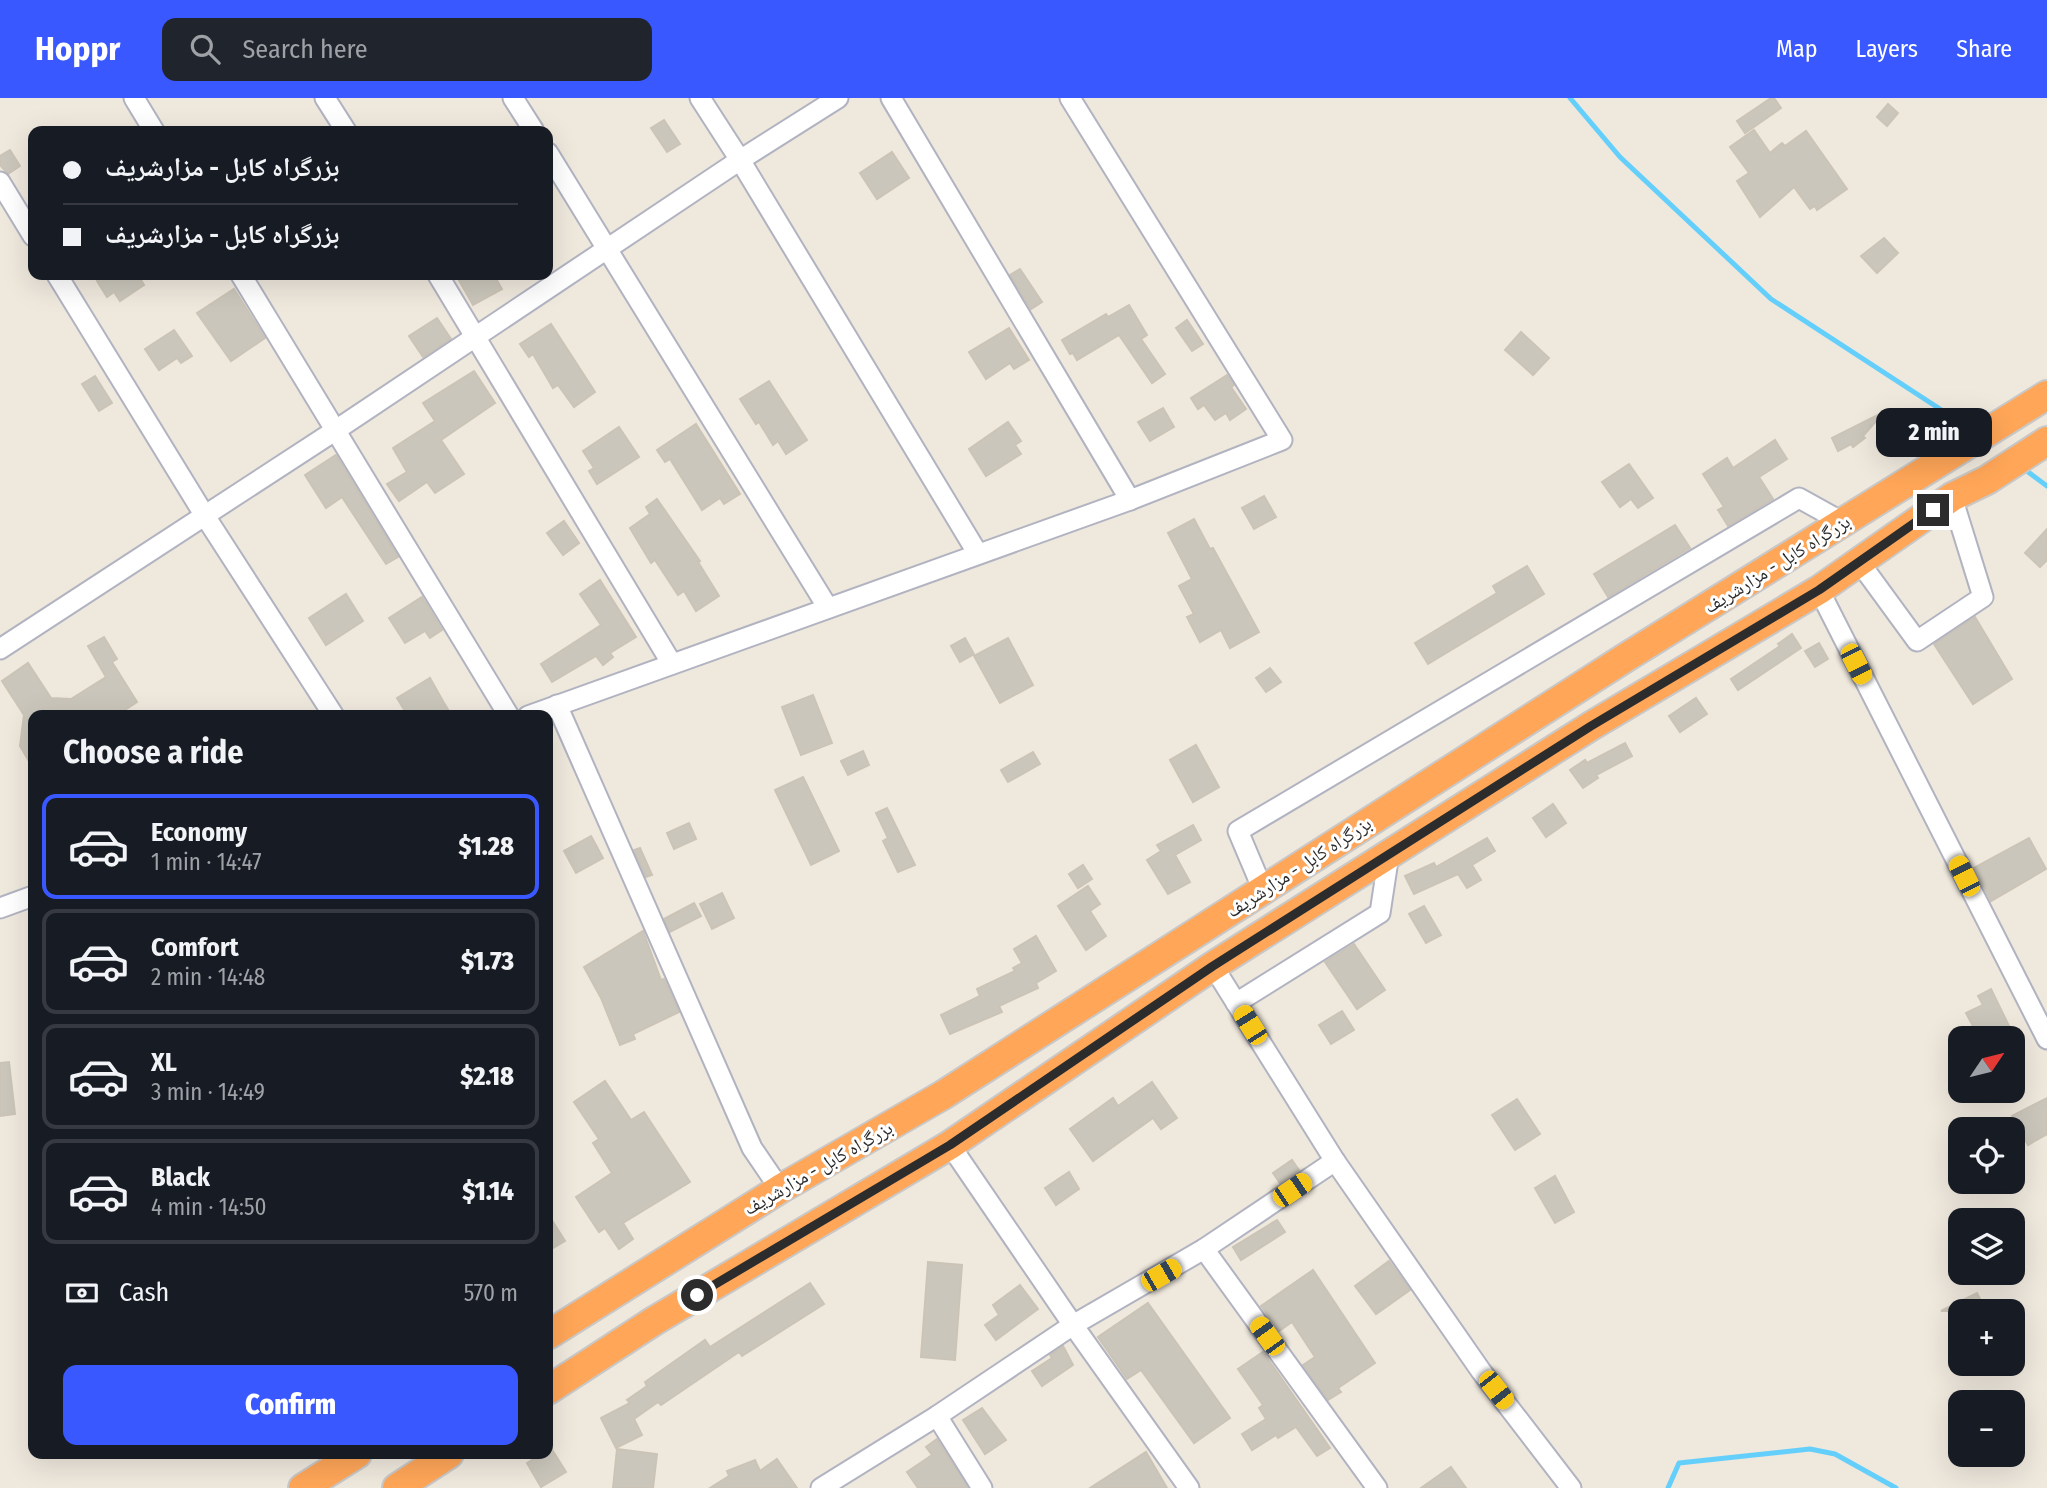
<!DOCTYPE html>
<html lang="en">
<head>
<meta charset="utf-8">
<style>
  body { margin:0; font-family:"Fira Sans Condensed","Noto Naskh Arabic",sans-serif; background:#20242c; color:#f1f3f6; height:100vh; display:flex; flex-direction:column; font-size:26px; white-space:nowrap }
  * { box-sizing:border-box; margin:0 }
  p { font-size:23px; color:#9ea1a6 }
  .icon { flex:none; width:38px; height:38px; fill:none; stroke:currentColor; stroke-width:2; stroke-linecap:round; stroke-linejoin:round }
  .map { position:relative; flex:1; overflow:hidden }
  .side { position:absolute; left:28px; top:612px; width:525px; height:749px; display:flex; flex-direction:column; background:#171b24; border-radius:14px; box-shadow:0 7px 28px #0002 }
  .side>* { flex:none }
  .guide { position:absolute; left:28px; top:28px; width:525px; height:154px; border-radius:14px; box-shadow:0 7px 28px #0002; display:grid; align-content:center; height:154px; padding:0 35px; background:#171b24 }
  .needle { width:46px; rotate:55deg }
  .buttons { position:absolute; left:1948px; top:928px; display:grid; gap:14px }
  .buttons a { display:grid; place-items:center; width:77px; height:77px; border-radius:14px; background:#171b24; box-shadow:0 7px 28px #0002; font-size:35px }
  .end { position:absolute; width:32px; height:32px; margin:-16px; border:9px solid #2c2c2c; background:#fff; box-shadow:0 0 0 4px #fff }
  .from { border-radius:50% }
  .bubble { position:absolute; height:49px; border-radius:14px; background:#171b24; box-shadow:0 7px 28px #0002; font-size:23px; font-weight:800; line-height:49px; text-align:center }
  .car { position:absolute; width:21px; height:42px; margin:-21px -10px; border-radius:9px; box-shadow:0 0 5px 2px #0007; background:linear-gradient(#f5c518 24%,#345 0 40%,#f5c518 0 76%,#345 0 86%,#f5c518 0) }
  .guide b { display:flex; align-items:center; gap:24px; height:66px; font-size:26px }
  .guide b+b { border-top:2px solid #363941 }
  .guide i { width:18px; height:18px; background:#f1f3f6 }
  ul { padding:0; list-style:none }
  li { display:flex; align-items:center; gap:21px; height:105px; margin:0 14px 10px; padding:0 21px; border:4px solid #363941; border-radius:14px }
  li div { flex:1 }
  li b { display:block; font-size:26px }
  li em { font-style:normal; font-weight:800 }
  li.selected { border-color:#3a58ff }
  li>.icon { width:63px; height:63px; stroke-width:1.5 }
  h2 { padding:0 35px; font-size:32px; line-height:84px }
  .pay { display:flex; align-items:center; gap:18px; height:77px; padding:0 35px; font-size:26px }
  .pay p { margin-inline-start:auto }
  .cta { display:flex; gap:14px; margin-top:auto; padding:14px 35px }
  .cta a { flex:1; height:80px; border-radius:14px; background:#3a58ff; color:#fff; font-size:28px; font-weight:800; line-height:80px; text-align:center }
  header { display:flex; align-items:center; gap:42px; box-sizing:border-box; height:98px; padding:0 35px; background:#3a58ff; color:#fff }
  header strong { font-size:33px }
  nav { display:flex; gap:38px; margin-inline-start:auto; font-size:24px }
  .search { width:490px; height:63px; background:#20242c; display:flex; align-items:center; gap:18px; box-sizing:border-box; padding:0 24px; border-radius:14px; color:#9ea1a6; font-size:26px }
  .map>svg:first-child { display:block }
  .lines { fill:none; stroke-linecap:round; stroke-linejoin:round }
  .stream { stroke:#65cffc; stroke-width:5 }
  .building { fill:#cac6bb; stroke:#cbc4b6; stroke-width:2 }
  .minor-casing { stroke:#b1b3c1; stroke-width:23 }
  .highway-casing { stroke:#c8c8c8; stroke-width:32 }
  .minor { stroke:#fff; stroke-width:19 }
  .highway { stroke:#ffa658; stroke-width:28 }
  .route { stroke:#2c2c2c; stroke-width:9 }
  .labels { text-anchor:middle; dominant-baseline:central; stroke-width:6; stroke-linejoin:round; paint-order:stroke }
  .street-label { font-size:19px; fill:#2c2c2c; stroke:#fff }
</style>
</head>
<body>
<header>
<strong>Hoppr</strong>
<div class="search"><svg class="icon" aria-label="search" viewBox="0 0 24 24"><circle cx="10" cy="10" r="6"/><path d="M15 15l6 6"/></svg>Search here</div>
<nav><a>Map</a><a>Layers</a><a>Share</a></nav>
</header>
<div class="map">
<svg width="2047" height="1390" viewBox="0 0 2047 1390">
  <rect width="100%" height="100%" fill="#efe8dd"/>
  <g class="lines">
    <g class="stream">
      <polyline points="1570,0 1620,59 1771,201 1963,326"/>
      <polyline points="2023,370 2047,388"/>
      <polyline points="1668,1390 1679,1365 1810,1351 1835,1356 1896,1390"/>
    </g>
  </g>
  <g class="building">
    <polygon points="1771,0 1774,0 1781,10 1745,35 1737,23"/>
    <polygon points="1888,6 1898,15 1887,28 1877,19"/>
    <polygon points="664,22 680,46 667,54 651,30"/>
    <polygon points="1754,32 1770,55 1782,45 1785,48 1806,33 1847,91 1817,112 1815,108 1810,111 1794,89 1760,119 1737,83 1749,75 1730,49"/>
    <polygon points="10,52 20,68 8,76 0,67 0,58"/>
    <polygon points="892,54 909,80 877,101 860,75"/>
    <polygon points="1884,140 1898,155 1877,175 1861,158"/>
    <polygon points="1020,171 1042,204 1031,211 1010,177"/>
    <polygon points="106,177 138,177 144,187 120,203 114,194 107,199 97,183"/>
    <polygon points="456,177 494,177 502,191 473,207"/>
    <polygon points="234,191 265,240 231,263 197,215"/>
    <polygon points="1129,207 1147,237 1141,241 1165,276 1152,285 1119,237 1077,262 1073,255 1070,256 1062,242 1106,216 1108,219"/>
    <polygon points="437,220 451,241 423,259 409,238"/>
    <polygon points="1187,222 1203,246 1192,253 1176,230"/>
    <polygon points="551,226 595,294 574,309 558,287 553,290 533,256 529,259 520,246"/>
    <polygon points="1009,230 1029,262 1014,271 1010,265 986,281 969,254"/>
    <polygon points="174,232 192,258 181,265 177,260 159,272 145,251"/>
    <polygon points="1521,234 1549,260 1533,277 1505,252"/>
    <polygon points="474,273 495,305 441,342 464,376 435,395 427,384 399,403 387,386 407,374 393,350 435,323 423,305"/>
    <polygon points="1227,277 1234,287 1231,289 1246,311 1230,322 1226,315 1215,322 1204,307 1198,311 1191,300"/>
    <polygon points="95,278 112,305 99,313 82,286"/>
    <polygon points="769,283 807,342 786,356 778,343 773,347 759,324 756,326 740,301"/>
    <polygon points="1163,310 1174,329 1150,343 1138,324"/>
    <polygon points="1884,314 1863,338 1865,340 1853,349 1851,346 1838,353 1832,340"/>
    <polygon points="1008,324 1021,343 1015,347 1021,356 986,378 969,351"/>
    <polygon points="696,326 740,396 724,406 720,400 702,412 670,361 665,364 657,352"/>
    <polygon points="619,329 639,359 597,386 589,373 594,370 583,353"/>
    <polygon points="1775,342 1787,361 1759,379 1773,401 1728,428 1718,412 1724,409 1703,376 1727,360 1733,370"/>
    <polygon points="336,357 398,459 386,466 342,399 326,410 305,377"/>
    <polygon points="1629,366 1653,400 1638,410 1631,401 1620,409 1602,384"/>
    <polygon points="1264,398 1276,419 1254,431 1242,410"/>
    <polygon points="657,401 700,463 698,464 719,498 696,513 684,493 678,497 655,462 651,465 630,430 650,416 646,409"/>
    <polygon points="1194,421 1210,451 1213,450 1259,534 1230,550 1221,532 1200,544 1187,519 1194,516 1179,488 1192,481 1168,435"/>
    <polygon points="564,423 579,445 563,457 547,435"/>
    <polygon points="1675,427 1690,450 1608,499 1594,476"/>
    <polygon points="2047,431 2047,462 2040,469 2025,455"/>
    <polygon points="1527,468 1544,496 1428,566 1415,545 1497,495 1493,488"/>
    <polygon points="600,482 636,539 610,555 613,559 603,567 596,558 552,584 541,566 601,527 580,496"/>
    <polygon points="346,496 363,523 326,547 309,520"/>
    <polygon points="422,499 442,532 430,540 425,533 405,545 389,520"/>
    <polygon points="1975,519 2012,581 1973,606 1934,546"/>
    <polygon points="1792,536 1801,550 1738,592 1731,581 1780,548 1778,546"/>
    <polygon points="104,539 117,561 112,564 137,604 116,618 33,618 33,670 20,648 24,617 2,583 28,565 51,600 71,601 106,579 88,548"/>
    <polygon points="965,540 974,556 960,564 951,548"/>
    <polygon points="1008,540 1033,587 1000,605 974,558"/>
    <polygon points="1819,545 1828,561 1815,569 1805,553"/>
    <polygon points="1270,570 1281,584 1266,594 1256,580"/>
    <polygon points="430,580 444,605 452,618 408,618 397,600"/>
    <polygon points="813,597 832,645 801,657 782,609"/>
    <polygon points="1696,600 1707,616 1680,634 1669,618"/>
    <polygon points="1625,645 1632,658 1596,677 1598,680 1583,690 1570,672 1585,662 1587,665"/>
    <polygon points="1196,647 1219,689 1193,704 1170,662"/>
    <polygon points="863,653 869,667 848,677 841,663"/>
    <polygon points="1033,654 1040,666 1008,684 1001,672"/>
    <polygon points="803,679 839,753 811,767 775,692"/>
    <polygon points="1553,706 1566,725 1546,739 1533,720"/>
    <polygon points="887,710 915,767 898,774 883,743 888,740 876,715"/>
    <polygon points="689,725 696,741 674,751 667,735"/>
    <polygon points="1193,727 1201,742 1175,757 1190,784 1168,796 1147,762 1161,753 1157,747"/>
    <polygon points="591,738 603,760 576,775 564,753"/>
    <polygon points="1487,740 1495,753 1472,767 1481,782 1467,790 1458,776 1414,796 1405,778 1434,765 1436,769"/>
    <polygon points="2029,740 2046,771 1991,803 1974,770"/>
    <polygon points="640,750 652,777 646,779 634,752"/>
    <polygon points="1083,767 1092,781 1078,790 1069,776"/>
    <polygon points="1088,788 1100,806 1090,813 1106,838 1086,852 1058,808"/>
    <polygon points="722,795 734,820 712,831 700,806"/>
    <polygon points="694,805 701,818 670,834 664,821"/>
    <polygon points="1424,808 1441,837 1426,845 1409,816"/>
    <polygon points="643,833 661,882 664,881 679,914 633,936 635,941 620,947 601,900 584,869"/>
    <polygon points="1036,838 1056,873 1036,885 1038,890 999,908 1002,914 950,936 941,917 980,898 977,891 1015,873 1013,870 1022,865 1014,851"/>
    <polygon points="1354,846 1385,892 1357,911 1325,864"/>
    <polygon points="1991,891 2009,928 1986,940 1955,940 1974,930 1966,915 1983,907 1978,898"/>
    <polygon points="1342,913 1354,932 1331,946 1319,927"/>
    <polygon points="9,964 15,1016 0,1018 0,965"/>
    <polygon points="605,983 631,1022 644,1014 690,1084 623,1125 633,1141 619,1151 605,1130 599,1134 576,1099 612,1075 593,1045 599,1041 574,1004"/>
    <polygon points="1152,984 1177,1020 1161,1031 1153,1020 1093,1063 1070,1031 1113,1000 1118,1008"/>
    <polygon points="2047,1000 2047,1036 2028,1047 2012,1018"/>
    <polygon points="1517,1001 1540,1036 1515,1052 1492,1017"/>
    <polygon points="1292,1062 1299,1072 1280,1085 1273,1075"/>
    <polygon points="1069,1074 1079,1091 1056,1107 1045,1090"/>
    <polygon points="1555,1078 1574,1114 1555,1125 1535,1090"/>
    <polygon points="548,1116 565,1143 548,1153"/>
    <polygon points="1277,1122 1285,1134 1241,1162 1233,1149"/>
    <polygon points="1389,1163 1410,1192 1376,1216 1355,1188"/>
    <polygon points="928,1164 962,1167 955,1262 921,1259"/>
    <polygon points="1313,1172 1375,1265 1338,1290 1341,1294 1328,1302 1303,1267 1315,1259 1292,1224 1279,1233 1261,1208"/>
    <polygon points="810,1185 824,1206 742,1258 739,1254 661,1307 658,1304 634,1321 642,1337 616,1350 601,1320 630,1305 627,1302 647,1288 645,1284 705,1242 710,1249"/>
    <polygon points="1020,1187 1038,1211 996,1242 985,1227 999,1217 993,1207"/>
    <polygon points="1977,1195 1986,1213 1941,1213"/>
    <polygon points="1148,1205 1230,1320 1194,1345 1141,1272 1127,1281 1098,1239"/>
    <polygon points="1063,1248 1073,1267 1042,1288 1032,1273 1052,1260 1050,1257"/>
    <polygon points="1263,1254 1330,1350 1317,1358 1296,1329 1278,1340 1276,1337 1252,1352 1242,1336 1266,1321 1259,1310 1263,1307 1238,1271"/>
    <polygon points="982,1310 1006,1342 985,1356 963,1322"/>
    <polygon points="937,1341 968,1390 918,1390 907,1374 932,1357 926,1349"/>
    <polygon points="551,1350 566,1374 541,1389 527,1365 541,1356 548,1356 548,1352"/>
    <polygon points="617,1351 657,1356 653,1390 613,1390"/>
    <polygon points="1146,1354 1167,1390 1090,1390"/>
    <polygon points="777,1361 797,1390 710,1390 729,1378 727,1373 755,1362 760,1373"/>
    <polygon points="1451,1369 1466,1390 1421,1390"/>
  </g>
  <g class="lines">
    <defs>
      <g id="minor">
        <polyline points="134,0 154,33"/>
        <polyline points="325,0 346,33"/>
        <polyline points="513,0 534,33"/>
        <polyline points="700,0 740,62 978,456"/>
        <polyline points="891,0 1130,402"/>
        <polyline points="548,55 828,510"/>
        <polyline points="0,84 33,138"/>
        <polyline points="57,177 205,418 334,618"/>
        <polyline points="241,177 509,618"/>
        <polyline points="438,177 672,566"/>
        <polyline points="1860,465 1917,543 1983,499 1952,399"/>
        <polyline points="1819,492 2047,941"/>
        <polyline points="0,551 336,332 740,62 838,0"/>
        <polyline points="557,607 752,1050 780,1091"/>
        <polyline points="528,618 1130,402 1282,342 1070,0"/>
        <polyline points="1263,792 1238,733 1799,400 1844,425"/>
        <polyline points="0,810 33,798"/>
        <polyline points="1213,868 1335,1063 1481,1273 1571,1390"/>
        <polyline points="1236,905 1380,815 1389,756"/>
        <polyline points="950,1047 1073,1227 1189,1390"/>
        <polyline points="1204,1151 1377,1390"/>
        <polyline points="937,1318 982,1390"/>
        <polyline points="821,1390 937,1318 1073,1227 1204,1151 1335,1063"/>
      </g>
      <g id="highway">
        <polyline points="548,1237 780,1091 943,997 1625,560 2047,297"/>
        <polyline points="548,1292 654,1223 950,1047 1213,868 1591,628 1819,492 1952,399 1987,382 2047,343"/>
        <polyline points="303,1390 357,1356"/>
        <polyline points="397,1390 449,1356"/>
      </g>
    </defs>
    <use href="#minor" class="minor-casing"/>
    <use href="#highway" class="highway-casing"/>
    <use href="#minor" class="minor"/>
    <use href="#highway" class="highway"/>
  </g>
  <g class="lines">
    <polyline class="route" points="697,1197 950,1047 1213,868 1591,628 1819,492 1933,412"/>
  </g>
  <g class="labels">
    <g class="street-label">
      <text transform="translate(1777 466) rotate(-32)">بزرگراه کابل - مزارشریف</text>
      <text transform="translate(1299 769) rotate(-33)">بزرگراه کابل - مزارشریف</text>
      <text transform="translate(818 1070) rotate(-30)">بزرگراه کابل - مزارشریف</text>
    </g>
  </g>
</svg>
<div class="buttons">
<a><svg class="needle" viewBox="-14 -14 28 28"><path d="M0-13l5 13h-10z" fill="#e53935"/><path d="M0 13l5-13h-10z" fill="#9ea1a6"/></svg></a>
<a><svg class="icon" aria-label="locate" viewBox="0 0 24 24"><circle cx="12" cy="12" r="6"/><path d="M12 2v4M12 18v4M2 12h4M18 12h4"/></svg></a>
<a><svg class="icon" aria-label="layers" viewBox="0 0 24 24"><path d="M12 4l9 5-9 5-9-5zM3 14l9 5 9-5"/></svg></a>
<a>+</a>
<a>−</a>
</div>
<i class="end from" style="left:697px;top:1197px"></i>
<i class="end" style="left:1933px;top:412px"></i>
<div class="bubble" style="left:1876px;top:310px;width:116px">2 min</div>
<i class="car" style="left:1856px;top:566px;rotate:153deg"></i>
<i class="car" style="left:1964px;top:778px;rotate:333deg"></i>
<i class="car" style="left:1250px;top:927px;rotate:328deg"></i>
<i class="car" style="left:1292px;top:1092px;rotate:56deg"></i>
<i class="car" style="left:1161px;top:1177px;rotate:60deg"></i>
<i class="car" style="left:1267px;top:1238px;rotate:324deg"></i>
<i class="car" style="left:1496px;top:1292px;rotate:142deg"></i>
<div class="guide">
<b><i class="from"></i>بزرگراه کابل - مزارشریف</b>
<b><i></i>بزرگراه کابل - مزارشریف</b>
</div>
<section class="side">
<h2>Choose a ride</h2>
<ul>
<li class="selected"><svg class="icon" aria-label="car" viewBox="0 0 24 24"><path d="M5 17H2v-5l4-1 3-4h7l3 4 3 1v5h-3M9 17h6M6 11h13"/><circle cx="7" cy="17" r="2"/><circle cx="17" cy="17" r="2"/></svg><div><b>Economy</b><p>1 min · 14:47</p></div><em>$1.28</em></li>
<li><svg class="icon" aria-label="car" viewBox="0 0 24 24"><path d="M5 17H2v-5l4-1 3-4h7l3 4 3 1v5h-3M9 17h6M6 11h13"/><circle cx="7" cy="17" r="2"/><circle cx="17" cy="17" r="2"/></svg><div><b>Comfort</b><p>2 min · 14:48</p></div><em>$1.73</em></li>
<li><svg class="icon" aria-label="car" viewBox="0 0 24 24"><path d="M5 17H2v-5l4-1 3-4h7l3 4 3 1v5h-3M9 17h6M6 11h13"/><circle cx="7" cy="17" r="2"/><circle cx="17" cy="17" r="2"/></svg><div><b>XL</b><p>3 min · 14:49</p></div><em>$2.18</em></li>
<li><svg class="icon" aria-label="car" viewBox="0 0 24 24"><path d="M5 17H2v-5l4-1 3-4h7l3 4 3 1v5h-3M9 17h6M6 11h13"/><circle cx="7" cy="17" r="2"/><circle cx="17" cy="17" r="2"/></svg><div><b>Black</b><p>4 min · 14:50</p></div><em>$1.14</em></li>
</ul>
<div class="pay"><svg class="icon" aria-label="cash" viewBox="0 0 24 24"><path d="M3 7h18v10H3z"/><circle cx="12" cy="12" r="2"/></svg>Cash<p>570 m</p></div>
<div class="cta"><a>Confirm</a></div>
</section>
</div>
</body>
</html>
